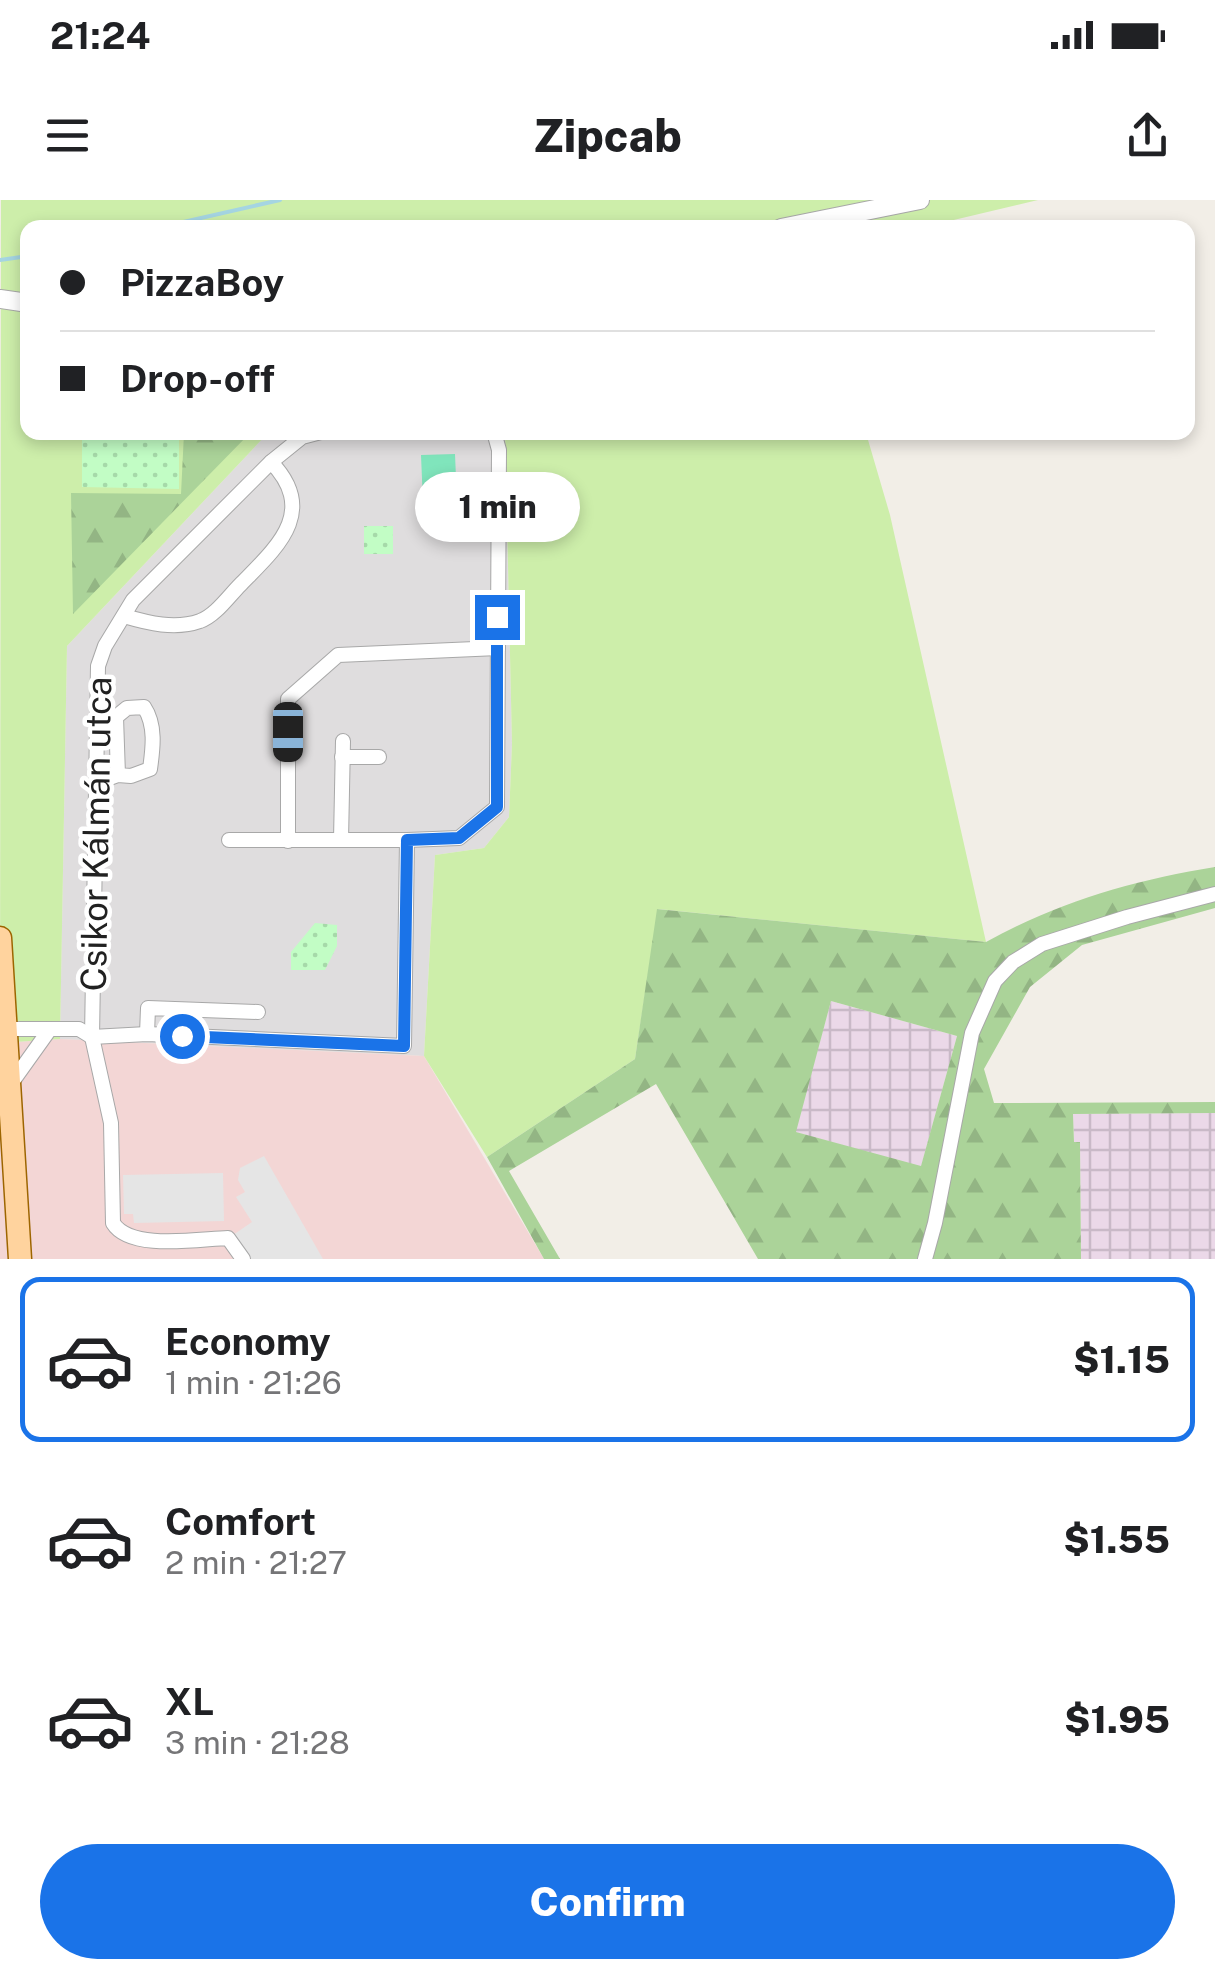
<!DOCTYPE html>
<html lang="en">
<head>
<meta charset="utf-8">
<style>
  body { margin:0; font-family:"Public Sans",sans-serif; background:#f2f2f2; color:#202124; height:100vh; display:flex; flex-direction:column; font-size:38px; white-space:nowrap }
  * { box-sizing:border-box; margin:0 }
  p { font-size:32px; color:#757577 }
  .icon { flex:none; width:55px; height:55px; fill:none; stroke:currentColor; stroke-width:2; stroke-linecap:round; stroke-linejoin:round }
  .map { position:relative; height:1059px; overflow:hidden }
  .side { display:flex; flex-direction:column; background:#fff; flex:1 }
  .side>* { flex:none }
  .banner { position:absolute; left:20px; top:20px; width:1175px; height:220px; border-radius:20px; box-shadow:0 5px 15px #0003; display:grid; align-content:center; height:220px; padding:0 40px; background:#fff }
  .end { position:absolute; width:45px; height:45px; margin:-22px; border:12px solid #1a73e8; background:#fff; box-shadow:0 0 0 5px #fff }
  .from { border-radius:50% }
  .bubble { position:absolute; height:70px; border-radius:35px; background:#fff; box-shadow:0 5px 15px #0003; font-size:32px; font-weight:800; line-height:70px; text-align:center }
  .car { position:absolute; width:30px; height:60px; margin:-30px -15px; border-radius:12px; box-shadow:0 0 8px 2px #0007; background:linear-gradient(#222 24%,#8ab4d8 0 40%,#222 0 76%,#8ab4d8 0 86%,#222 0) }
  .banner b { display:flex; align-items:center; gap:35px; height:95px; font-size:38px }
  .banner b+b { border-top:2px solid #e0e0e0 }
  .banner i { width:25px; height:25px; background:#202124 }
  ul { padding:18px 0 0; list-style:none }
  li { display:flex; align-items:center; gap:30px; height:165px; margin:0 20px 15px; padding:0 20px; border:5px solid transparent; border-radius:20px }
  li div { flex:1 }
  li b { display:block; font-size:38px }
  li em { font-style:normal; font-weight:800 }
  li.active { border-color:#1a73e8 }
  li>.icon { width:90px; height:90px; stroke-width:1.5 }
  .cta { display:flex; gap:20px; margin-top:auto; padding:20px 40px }
  .cta a { flex:1; height:115px; border-radius:60px; background:#1a73e8; color:#fff; font-size:40px; font-weight:800; line-height:115px; text-align:center }
  .status { display:flex; justify-content:space-between; align-items:center; height:70px; padding:0 50px; background:#fff; direction:ltr }
  .status svg { height:28px; fill:currentColor }
  header { display:flex; justify-content:space-between; align-items:center; height:130px; padding:0 40px; background:#fff; font-size:45px; font-weight:800 }
  .map>svg:first-child { display:block }
  .residential { fill:#dfddde }
  .commercial { fill:#f3d6d5 }
  .industrial { fill:url(#industrial-grid) }
  .grass { fill:#cdeeaa }
  .forest { fill:url(#forest-firs); fill-rule:evenodd }
  .park { fill:url(#park-dots) }
  .pitch { fill:#80e5bc }
  .parking { fill:#e5e5e5 }
  .lines { fill:none; stroke-linecap:round; stroke-linejoin:round }
  .stream { stroke:#a5d5e2; stroke-width:4 }
  .minor-casing { stroke:#a8a8a8; stroke-width:16 }
  .tertiary-casing { stroke:#a8a8a8; stroke-width:20 }
  .primary-casing { stroke:#9d6500; stroke-width:25 }
  .minor { stroke:#fff; stroke-width:14 }
  .tertiary { stroke:#fff; stroke-width:18 }
  .primary { stroke:#ffd39e; stroke-width:22 }
  .route { stroke:#1a73e8; stroke-width:12 }
  .labels { text-anchor:middle; dominant-baseline:central; stroke-width:9; stroke-linejoin:round; paint-order:stroke }
  .street-label { font-size:35px; fill:#212121; stroke:#fff }
</style>
</head>
<body>
<div class="status"><b>21:24</b><svg viewBox="0 0 49 12"><path d="M0 12V9h3v3zM5 12V6h3v6zM10 12V3h3v9zM15 12V0h3v12zM26 1h20v11H26zM47 4h2v5h-2z"/></svg></div>
<header><svg class="icon" aria-label="menu" viewBox="0 0 24 24"><path d="M4 6h16M4 12h16M4 18h16"/></svg>Zipcab<svg class="icon" aria-label="share" viewBox="0 0 24 24"><path d="M12 15V3M7 8l5-5 5 5M5 13v7h14v-7"/></svg></header>
<div class="map">
<svg width="1215" height="1059" viewBox="0 0 1215 1059">
  <defs>
    <pattern id="industrial-grid" width="8" height="8" patternUnits="userSpaceOnUse" patternTransform="scale(2.5)"><rect width="8" height="8" fill="#ebd8e8"/><path d="M0 4h8M4 0v8" fill="none" stroke="#c9b9c7"/></pattern>
    <pattern id="forest-firs" width="22" height="20" patternUnits="userSpaceOnUse" patternTransform="scale(2.5)"><rect width="22" height="20" fill="#abd399"/><path d="M5 1l3.5 6h-7zM16 11l3.5 6h-7z" fill="#93b584"/></pattern>
    <pattern id="park-dots" width="8" height="8" patternUnits="userSpaceOnUse" patternTransform="scale(2.5)"><rect width="8" height="8" fill="#c2fdc5"/><path d="M2 2h.1M6 6h.1" fill="none" stroke="#a6d9a9" stroke-width="1.8" stroke-linecap="round"/></pattern>
  </defs>
  <rect width="100%" height="100%" fill="#f2eee7"/>
  <polygon class="residential" points="268,233 505,233 512,544 509,617 484,648 435,655 424,856 60,839 67,446"/>
  <polygon class="commercial" points="60,839 424,856 544,1059 0,1059 0,843"/>
  <g class="industrial">
    <polygon points="831,801 957,836 921,967 795,932"/>
    <polygon points="1215,913 1215,1059 1081,1059 1080,943 1074,942 1073,914"/>
  </g>
  <g class="grass">
    <polygon points="1,0 1038,0 920,28 28,28 28,232 268,233 67,446 60,839 0,843"/>
    <polygon points="505,233 866,233 890,315 986,742 658,709 635,859 487,957 424,856 435,655 484,648 509,617 512,544"/>
  </g>
  <g class="forest">
    <polygon points="184,233 250,233 73,414 71,293 181,294"/>
    <path d="M1215,667v41l-133,37 -52,42 -46,82 10,34 221,-1v11l-142,1 1,28h6l1,117h-323l-102,-175 -147,87 51,88h-16l-57,-102 148,-98 22,-150 329,33c72,-40 148,-62 229,-75zM831,801l126,35 -36,130 -125,-34z"/>
  </g>
  <g class="park">
    <polygon points="82,233 179,233 179,289 82,287"/>
    <rect x="364" y="326" width="29" height="28"/>
    <polygon points="315,723 337,725 337,746 325,770 291,770 291,752"/>
  </g>
  <polygon class="pitch" points="455,254 458,325 424,326 421,255"/>
  <g class="parking">
    <polygon points="264,956 323,1059 250,1059 233,1035 252,1022 236,997 245,992 238,980 240,968"/>
    <polygon points="223,973 224,1021 134,1023 133,1014 124,1014 123,975"/>
  </g>
  <g class="lines">
    <g class="stream">
      <polyline points="157,28 280,0"/>
      <polyline points="0,60 28,56"/>
    </g>
    <defs>
      <g id="minor">
        <path d="M124,416c24,7 51,14 76,5 15,-5 29,-25 40,-36 36,-37 79,-73 31,-123"/>
        <polyline points="342,557 379,557"/>
        <path d="M96,583l22,-8 -2,-58 11,-9 17,-1c12,18 9,41 6,62l-19,7 -13,-1"/>
        <polyline points="341,640 343,541"/>
        <polyline points="407,640 459,638 497,607 499,250 494,232"/>
        <polyline points="288,641 288,499 338,455 498,448"/>
        <polyline points="6,829 79,829 92,837"/>
        <polyline points="147,834 148,808 258,812"/>
        <polyline points="92,837 147,834 404,846 407,640 229,640"/>
        <polyline points="10,885 50,829"/>
        <path d="M243,1059l-15,-21c-30,1 -98,13 -115,-15l-2,-100 -19,-86 6,-371 7,-20 28,-46 138,-138 31,-25 19,-5"/>
        <polyline points="925,1059 935,1023 972,833 995,781 1013,762 1042,744 1127,717 1215,694"/>
      </g>
      <g id="tertiary">
        <polyline points="781,28 920,0"/>
        <polyline points="0,99 28,103"/>
      </g>
      <polyline id="primary" points="0,738 20,1059"/>
    </defs>
    <use href="#minor" class="minor-casing"/>
    <use href="#tertiary" class="tertiary-casing"/>
    <use href="#primary" class="primary-casing"/>
    <use href="#minor" class="minor"/>
    <use href="#tertiary" class="tertiary"/>
    <use href="#primary" class="primary"/>
  </g>
  <g class="lines">
    <polyline class="route" points="182,836 404,846 407,640 459,638 497,607 497,417"/>
  </g>
  <g class="labels">
    <g class="street-label">
      <text transform="translate(96 634) rotate(-89)">Csikor Kálmán utca</text>
    </g>
  </g>
</svg>
<i class="end from" style="left:182px;top:836px"></i>
<i class="end" style="left:497px;top:417px"></i>
<div class="bubble" style="left:415px;top:272px;width:165px">1 min</div>
<i class="car" style="left:288px;top:532px;rotate:180deg"></i>
<div class="banner">
<b><i class="from"></i>PizzaBoy</b>
<b><i></i>Drop-off</b>
</div>
</div>
<section class="side">
<ul>
<li class="active"><svg class="icon" aria-label="car" viewBox="0 0 24 24"><path d="M5 17H2v-5l4-1 3-4h7l3 4 3 1v5h-3M9 17h6M6 11h13"/><circle cx="7" cy="17" r="2"/><circle cx="17" cy="17" r="2"/></svg><div><b>Economy</b><p>1 min · 21:26</p></div><em>$1.15</em></li>
<li><svg class="icon" aria-label="car" viewBox="0 0 24 24"><path d="M5 17H2v-5l4-1 3-4h7l3 4 3 1v5h-3M9 17h6M6 11h13"/><circle cx="7" cy="17" r="2"/><circle cx="17" cy="17" r="2"/></svg><div><b>Comfort</b><p>2 min · 21:27</p></div><em>$1.55</em></li>
<li><svg class="icon" aria-label="car" viewBox="0 0 24 24"><path d="M5 17H2v-5l4-1 3-4h7l3 4 3 1v5h-3M9 17h6M6 11h13"/><circle cx="7" cy="17" r="2"/><circle cx="17" cy="17" r="2"/></svg><div><b>XL</b><p>3 min · 21:28</p></div><em>$1.95</em></li>
</ul>
<div class="cta"><a>Confirm</a></div>
</section>
</body>
</html>
